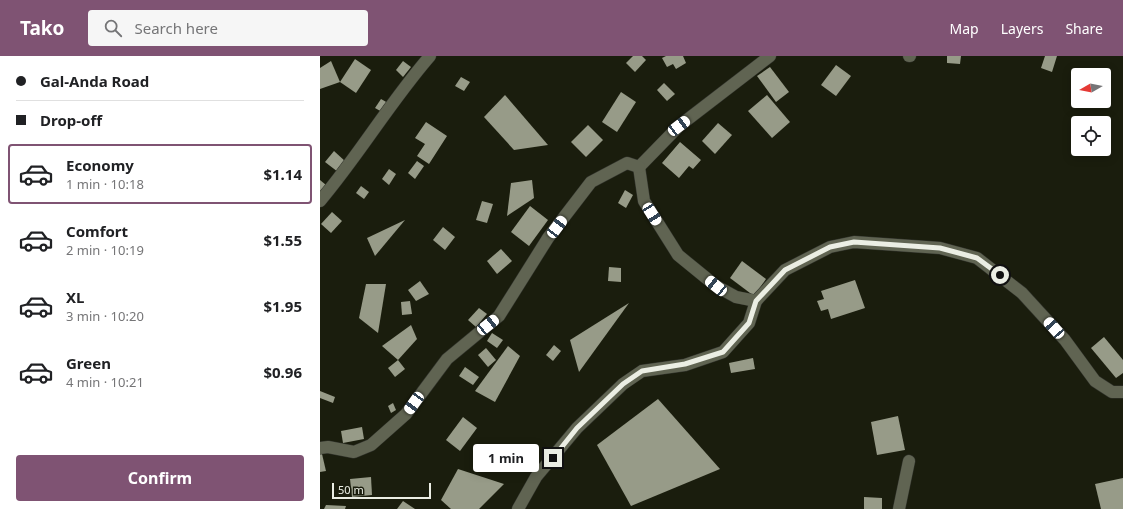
<!DOCTYPE html>
<html lang="en">
<head>
<meta charset="utf-8">
<style>
  body { margin:0; font-family:"Noto Sans",sans-serif; background:#f6f6f6; color:#202124; height:100vh; display:flex; flex-direction:column; font-size:15px; white-space:nowrap }
  * { box-sizing:border-box; margin:0 }
  p { font-size:13px; color:#757577 }
  .icon { flex:none; width:22px; height:22px; fill:none; stroke:currentColor; stroke-width:2; stroke-linecap:round; stroke-linejoin:round }
  .map { position:relative; flex:1; overflow:hidden }
  .side { display:flex; flex-direction:column; background:#fff; width:320px }
  .side>* { flex:none }
  .hud { display:grid; align-content:center; height:88px; padding:0 16px; background:#fff }
  .needle { width:26px; rotate:261deg }
  .fabs { position:absolute; left:751px; top:12px; display:grid; gap:8px }
  .fabs a { display:grid; place-items:center; width:40px; height:40px; border-radius:4px; background:#fff; box-shadow:0 2px 10px #0003; font-size:20px }
  .scale { position:absolute; left:12px; bottom:10px; width:99px; box-sizing:border-box; padding-left:4px; border:2px solid #ebeee4; border-top:0; font-size:11px; line-height:14px; white-space:nowrap; color:#ebeee4; -webkit-text-stroke:3px #1a1d0d; paint-order:stroke }
  .end { position:absolute; width:18px; height:18px; margin:-9px; border:5px solid #ebeee4; background:#111; box-shadow:0 0 0 2px #111 }
  .from { border-radius:50% }
  .bubble { position:absolute; height:28px; border-radius:4px; background:#fff; box-shadow:0 2px 10px #0003; font-size:13px; font-weight:700; line-height:28px; text-align:center }
  .car { position:absolute; width:12px; height:24px; margin:-12px -6px; border-radius:5px; box-shadow:0 0 3px 1px #0007; background:linear-gradient(#fff 24%,#345 0 40%,#fff 0 76%,#345 0 86%,#fff 0) }
  .hud b { display:flex; align-items:center; gap:14px; height:38px; font-size:15px }
  .hud b+b { border-top:1px solid #e0e0e0 }
  .hud i { width:10px; height:10px; background:#202124 }
  ul { padding:0; list-style:none }
  li { display:flex; align-items:center; gap:12px; height:60px; margin:0 8px 6px; padding:0 8px; border:2px solid transparent; border-radius:4px }
  li div { flex:1 }
  li b { display:block; font-size:15px }
  li em { font-style:normal; font-weight:700 }
  li.on { border-color:#7f5373 }
  li>.icon { width:36px; height:36px; stroke-width:1.5 }
  .cta { display:flex; gap:8px; margin-top:auto; padding:8px 16px }
  .cta a { flex:1; height:46px; border-radius:4px; background:#7f5373; color:#fff; font-size:16px; font-weight:700; line-height:46px; text-align:center }
  header { display:flex; align-items:center; gap:24px; box-sizing:border-box; height:56px; padding:0 20px; background:#7f5373; color:#fff }
  header strong { font-size:19px }
  nav { display:flex; gap:22px; margin-inline-start:auto; font-size:14px }
  .search { width:280px; height:36px; background:#f6f6f6; display:flex; align-items:center; gap:10px; box-sizing:border-box; padding:0 14px; border-radius:4px; color:#757577; font-size:15px }
  main { display:flex; flex:1; min-height:0 }
  .map>svg:first-child { display:block }
  .building { fill:#979b88 }
  .lines { fill:none; stroke-linecap:round; stroke-linejoin:round }
  .minor-casing { stroke:#33352e; stroke-width:13 }
  .minor { stroke:#606452; stroke-width:12 }
  .route { stroke:#ebeee4; stroke-width:5 }
</style>
</head>
<body>
<header>
<strong>Tako</strong>
<div class="search"><svg class="icon" aria-label="search" viewBox="0 0 24 24"><circle cx="10" cy="10" r="6"/><path d="M15 15l6 6"/></svg>Search here</div>
<nav><a>Map</a><a>Layers</a><a>Share</a></nav>
</header>
<main>
<section class="side">
<div class="hud">
<b><i class="from"></i>Gal-Anda Road</b>
<b><i></i>Drop-off</b>
</div>
<ul>
<li class="on"><svg class="icon" aria-label="car" viewBox="0 0 24 24"><path d="M5 17H2v-5l4-1 3-4h7l3 4 3 1v5h-3M9 17h6M6 11h13"/><circle cx="7" cy="17" r="2"/><circle cx="17" cy="17" r="2"/></svg><div><b>Economy</b><p>1 min · 10:18</p></div><em>$1.14</em></li>
<li><svg class="icon" aria-label="car" viewBox="0 0 24 24"><path d="M5 17H2v-5l4-1 3-4h7l3 4 3 1v5h-3M9 17h6M6 11h13"/><circle cx="7" cy="17" r="2"/><circle cx="17" cy="17" r="2"/></svg><div><b>Comfort</b><p>2 min · 10:19</p></div><em>$1.55</em></li>
<li><svg class="icon" aria-label="car" viewBox="0 0 24 24"><path d="M5 17H2v-5l4-1 3-4h7l3 4 3 1v5h-3M9 17h6M6 11h13"/><circle cx="7" cy="17" r="2"/><circle cx="17" cy="17" r="2"/></svg><div><b>XL</b><p>3 min · 10:20</p></div><em>$1.95</em></li>
<li><svg class="icon" aria-label="car" viewBox="0 0 24 24"><path d="M5 17H2v-5l4-1 3-4h7l3 4 3 1v5h-3M9 17h6M6 11h13"/><circle cx="7" cy="17" r="2"/><circle cx="17" cy="17" r="2"/></svg><div><b>Green</b><p>4 min · 10:21</p></div><em>$0.96</em></li>
</ul>
<div class="cta"><a>Confirm</a></div>
</section>
<div class="map">
<svg width="803" height="453" viewBox="0 0 803 453">
  <rect width="100%" height="100%" fill="#1a1d0d"/>
  <g class="building">
    <polygon points="313,0 322,0 326,4 315,16 306,7"/>
    <polygon points="346,0 363,0 366,7 356,13 353,8 347,11 342,2"/>
    <polygon points="627,0 641,0 640,8 627,7"/>
    <polygon points="725,0 737,0 732,16 721,12"/>
    <polygon points="35,3 51,14 36,37 20,26"/>
    <polygon points="11,5 20,26 0,33 0,12"/>
    <polygon points="83,5 91,11 83,21 76,14"/>
    <polygon points="516,9 531,20 516,40 501,29"/>
    <polygon points="450,11 469,36 456,46 437,20"/>
    <polygon points="141,21 150,26 144,35 135,30"/>
    <polygon points="344,27 355,38 347,45 337,34"/>
    <polygon points="301,36 316,46 297,76 282,66"/>
    <polygon points="185,39 228,89 194,94 164,61"/>
    <polygon points="447,39 470,66 452,82 428,55"/>
    <polygon points="61,43 68,47 62,56 55,52"/>
    <polygon points="106,66 127,80 109,108 97,100 105,88 95,82"/>
    <polygon points="398,67 412,79 395,98 382,85"/>
    <polygon points="268,69 283,84 266,101 251,86"/>
    <polygon points="360,86 381,104 373,113 369,110 359,122 342,107"/>
    <polygon points="14,95 26,106 18,116 5,106"/>
    <polygon points="97,105 104,110 95,123 88,117"/>
    <polygon points="69,113 76,118 69,129 62,123"/>
    <polygon points="0,124 6,129 0,136"/>
    <polygon points="212,124 214,142 187,160 191,127"/>
    <polygon points="41,130 49,136 44,143 36,137"/>
    <polygon points="305,134 313,139 306,152 298,147"/>
    <polygon points="162,145 173,148 167,167 156,164"/>
    <polygon points="210,150 228,164 209,190 191,176"/>
    <polygon points="12,156 22,165 11,177 1,168"/>
    <polygon points="85,164 55,200 47,182"/>
    <polygon points="123,171 135,181 125,194 113,184"/>
    <polygon points="181,193 192,205 177,218 167,205"/>
    <polygon points="422,205 446,223 434,240 410,222"/>
    <polygon points="289,211 301,212 301,226 288,225"/>
    <polygon points="535,224 545,252 511,263 508,253 501,255 497,245 504,243 501,235"/>
    <polygon points="100,225 109,238 96,245 88,234"/>
    <polygon points="46,228 66,228 58,277 39,262"/>
    <polygon points="90,245 92,258 82,259 81,246"/>
    <polygon points="309,247 259,316 250,284"/>
    <polygon points="159,252 167,258 156,271 148,264"/>
    <polygon points="91,269 97,283 78,304 62,290"/>
    <polygon points="172,277 183,284 177,292 167,285"/>
    <polygon points="784,281 803,304 803,317 796,322 771,292"/>
    <polygon points="234,289 241,295 233,305 226,299"/>
    <polygon points="188,290 200,300 175,346 155,335"/>
    <polygon points="166,292 176,304 168,311 158,299"/>
    <polygon points="433,302 435,313 411,317 409,307"/>
    <polygon points="78,304 85,313 75,321 68,312"/>
    <polygon points="145,311 159,321 153,329 139,320"/>
    <polygon points="0,335 15,341 13,347 0,342"/>
    <polygon points="338,343 400,413 311,450 277,389"/>
    <polygon points="73,347 76,354 71,357 68,350"/>
    <polygon points="578,360 585,394 557,399 551,366"/>
    <polygon points="143,361 157,372 140,395 126,384"/>
    <polygon points="42,371 44,383 23,387 21,375"/>
    <polygon points="0,398 2,398 6,415 0,416"/>
    <polygon points="138,413 184,428 159,453 131,453 121,444"/>
    <polygon points="51,421 52,439 32,441 30,423"/>
    <polygon points="803,422 803,453 781,453 775,428"/>
    <polygon points="544,441 562,442 562,453 544,453"/>
    <polygon points="83,445 95,453 77,453"/>
    <polygon points="6,449 26,450 25,453 4,453"/>
  </g>
  <g class="lines">
    <defs>
      <g id="minor">
        <polyline points="589,0 590,0"/>
        <polyline points="319,111 324,145 358,199 396,230 416,241 436,245 465,214 510,191 534,186 620,192 657,202 702,237 745,284 775,325 792,336 803,336"/>
        <polyline points="319,111 359,70 450,0"/>
        <path d="M0,145c39,-46 70,-99 110,-145"/>
        <polyline points="0,392 8,391 34,396 51,389 86,358 127,303 179,260 228,182 271,126 307,107 319,111"/>
        <polyline points="198,453 216,421 257,372 303,328 322,315 365,309 403,296 429,267 436,245"/>
        <polyline points="579,453 589,405"/>
      </g>
    </defs>
    <use href="#minor" class="minor-casing"/>
    <use href="#minor" class="minor"/>
  </g>
  <g class="lines">
    <polyline class="route" points="233,402 257,372 303,328 322,315 365,308 403,296 429,267 436,245 465,214 510,191 534,186 620,192 657,202 680,219"/>
  </g>
</svg>
<div class="fabs">
<a><svg class="needle" viewBox="-14 -14 28 28"><path d="M0-13l5 13h-10z" fill="#e53935"/><path d="M0 13l5-13h-10z" fill="#757577"/></svg></a>
<a><svg class="icon" aria-label="locate" viewBox="0 0 24 24"><circle cx="12" cy="12" r="6"/><path d="M12 2v4M12 18v4M2 12h4M18 12h4"/></svg></a>
</div>
<div class="scale">50 m</div>
<i class="end from" style="left:680px;top:219px"></i>
<i class="end" style="left:233px;top:402px"></i>
<div class="bubble" style="left:153px;top:388px;width:66px">1 min</div>
<i class="car" style="left:359px;top:70px;rotate:53deg"></i>
<i class="car" style="left:332px;top:158px;rotate:148deg"></i>
<i class="car" style="left:237px;top:171px;rotate:37deg"></i>
<i class="car" style="left:396px;top:230px;rotate:309deg"></i>
<i class="car" style="left:168px;top:269px;rotate:51deg"></i>
<i class="car" style="left:734px;top:272px;rotate:318deg"></i>
<i class="car" style="left:94px;top:347px;rotate:216deg"></i>
</div>
</main>
</body>
</html>
